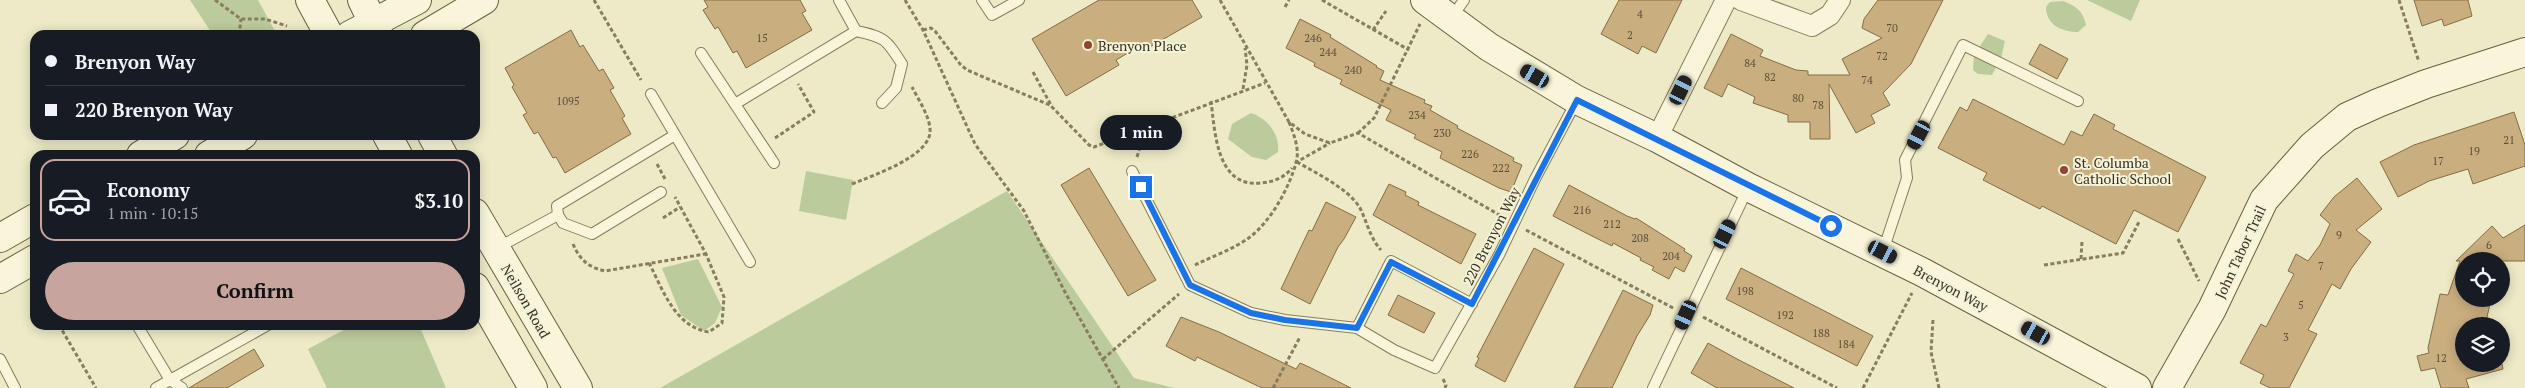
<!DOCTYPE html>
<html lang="en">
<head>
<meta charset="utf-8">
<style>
  body { margin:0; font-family:"PT Serif",serif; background:#20242c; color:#f1f3f6; height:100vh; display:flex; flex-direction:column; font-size:19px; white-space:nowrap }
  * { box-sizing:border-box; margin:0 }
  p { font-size:16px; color:#9ea1a6 }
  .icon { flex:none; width:28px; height:28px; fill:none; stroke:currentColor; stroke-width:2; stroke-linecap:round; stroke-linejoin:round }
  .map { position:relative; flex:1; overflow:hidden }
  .side { position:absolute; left:30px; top:150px; width:450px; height:180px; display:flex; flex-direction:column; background:#171b24; border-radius:15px; box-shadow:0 2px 12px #0003 }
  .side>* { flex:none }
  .guide { position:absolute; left:30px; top:30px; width:450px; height:110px; border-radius:15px; box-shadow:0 2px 12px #0003; display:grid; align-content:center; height:110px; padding:0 15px; background:#171b24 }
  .fabs { position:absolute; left:2455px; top:252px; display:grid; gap:10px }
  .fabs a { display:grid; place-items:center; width:55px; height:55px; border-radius:50%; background:#171b24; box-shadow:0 2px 12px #0003; font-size:25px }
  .end { position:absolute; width:22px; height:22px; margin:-11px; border:6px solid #1a73e8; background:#fff; box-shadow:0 0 0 2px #fff }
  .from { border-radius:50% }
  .bubble { position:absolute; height:35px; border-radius:18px; background:#171b24; box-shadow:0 2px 12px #0003; font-size:16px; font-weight:800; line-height:35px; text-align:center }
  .car { position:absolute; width:15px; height:30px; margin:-15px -8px; border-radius:6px; box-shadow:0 0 4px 1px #0007; background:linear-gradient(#222 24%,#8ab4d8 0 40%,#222 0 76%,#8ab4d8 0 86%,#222 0) }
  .guide b { display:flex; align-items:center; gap:18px; height:48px; font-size:19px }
  .guide b+b { border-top:1px solid #363941 }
  .guide i { width:12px; height:12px; background:#f1f3f6 }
  ul { padding:9px 0 0; list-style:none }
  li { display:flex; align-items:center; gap:15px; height:82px; margin:0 10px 8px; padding:0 5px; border:2px solid transparent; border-radius:15px }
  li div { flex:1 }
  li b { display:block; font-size:19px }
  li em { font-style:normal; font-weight:800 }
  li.on { border-color:#c7a49d }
  li>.icon { width:45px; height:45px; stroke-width:1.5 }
  .action { display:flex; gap:10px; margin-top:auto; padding:10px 15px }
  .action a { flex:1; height:58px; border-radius:30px; background:#c7a49d; color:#111; font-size:20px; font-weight:800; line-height:58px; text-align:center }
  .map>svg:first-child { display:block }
  .green { fill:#bbcb9b }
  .building { fill:#c9ae7f; stroke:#866c44 }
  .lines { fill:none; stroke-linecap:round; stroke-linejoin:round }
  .lane-casing { stroke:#887d5d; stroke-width:12 }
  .street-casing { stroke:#887d5d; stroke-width:22 }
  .secondary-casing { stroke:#6a5e40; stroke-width:30 }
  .path { stroke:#887d5d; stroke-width:3; stroke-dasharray:4 2.5; stroke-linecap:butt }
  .lane { stroke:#f8f5da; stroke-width:10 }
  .street { stroke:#f8f5da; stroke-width:20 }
  .secondary { stroke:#f8f5da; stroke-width:28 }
  .route { stroke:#1a73e8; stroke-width:6 }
  .poi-dot { fill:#944430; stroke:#f4f2d7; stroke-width:2 }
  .labels { text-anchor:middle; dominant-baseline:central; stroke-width:4; stroke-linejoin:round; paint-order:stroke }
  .number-label { font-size:11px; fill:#5d5038 }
  .poi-label { font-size:14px; fill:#393120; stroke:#f4f2d7; text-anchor:start }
  .street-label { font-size:14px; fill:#393120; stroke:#f4f2d7 }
</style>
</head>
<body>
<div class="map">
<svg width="2525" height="388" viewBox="0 0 2525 388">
  <rect width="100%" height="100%" fill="#edeac7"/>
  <g class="green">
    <polygon points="190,0 258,0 277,35 213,35"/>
    <polygon points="2087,0 2140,0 2131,21"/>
    <path d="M2063,1c13,5 20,10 23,24l-8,7c-16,0 -32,-7 -32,-25l4,-5z"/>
    <polygon points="1988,34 2005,41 2001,58 1992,75 1978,74 1973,70 1974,55"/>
    <path d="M1251,113c17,6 29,21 27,39l-12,8 -14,-3 -24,-18 4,-15z"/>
    <polygon points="806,171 853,180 846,220 799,211"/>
    <polygon points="1007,191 1134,378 1174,388 660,388"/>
    <polygon points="698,259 722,307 715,323 704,331 681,315 662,268"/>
    <polygon points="353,325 419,325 446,388 327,388 308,349"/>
  </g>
  <g class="building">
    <polygon points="704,0 800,0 806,11 802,13 812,30 746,68 737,51 733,53 718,27 715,29 703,10 708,7"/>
    <polygon points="1099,0 1192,0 1202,17 1148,48 1145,43 1116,60 1119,65 1066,96 1032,39"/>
    <polygon points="1619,0 1682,0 1656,53 1642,46 1638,54 1601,34"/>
    <polygon points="1878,0 1943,0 1911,64 1883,93 1890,105 1871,115 1875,123 1856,133 1829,84 1830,139 1810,139 1810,122 1788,122 1788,115 1753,103 1755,97 1728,84 1722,97 1704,88 1731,34 1763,50 1760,56 1796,70 1808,71 1808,75 1850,75 1842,59 1882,38 1862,28 1864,19"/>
    <polygon points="2414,0 2468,0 2472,16 2444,26 2442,19 2422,26"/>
    <polygon points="1300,19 1331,35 1330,37 1377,66 1376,67 1384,71 1380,80 1425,100 1424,103 1432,106 1430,110 1458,126 1457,128 1514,158 1513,161 1522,165 1511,192 1499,188 1440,158 1442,152 1414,138 1416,135 1386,120 1391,110 1340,84 1342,80 1314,66 1315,63 1286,48"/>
    <polygon points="571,30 580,47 583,45 599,71 603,69 614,88 610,90 625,116 622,118 631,134 565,173 556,157 553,158 538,132 534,134 523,115 527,113 512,87 514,85 505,68"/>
    <polygon points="2040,44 2068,59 2057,79 2029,64"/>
    <polygon points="1973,99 2064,145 2071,131 2082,136 2094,114 2115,125 2113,129 2206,177 2178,232 2134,210 2116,244 2042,206 2040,209 1983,180 1987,173 1938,148 1960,107 1967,111"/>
    <polygon points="2514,112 2525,145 2525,166 2473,184 2468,169 2429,181 2398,197 2380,162 2414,145"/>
    <polygon points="1089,168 1156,280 1128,296 1061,185"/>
    <polygon points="2357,178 2382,209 2356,230 2371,242 2351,269 2340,289 2332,284 2308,330 2317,334 2289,388 2270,388 2260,383 2264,375 2240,363 2261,324 2266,327 2294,274 2288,271 2296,254 2308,261 2320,245 2330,224 2320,215 2334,197"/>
    <polygon points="1389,184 1406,192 1405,195 1419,202 1418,205 1476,234 1461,264 1373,215"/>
    <polygon points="1569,185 1627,216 1635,219 1636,218 1685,249 1684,251 1692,256 1684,272 1675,267 1669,279 1652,270 1654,267 1640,260 1641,258 1613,243 1612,246 1590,235 1553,216"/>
    <polygon points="1326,202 1356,217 1344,239 1338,247 1310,304 1281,289 1309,230 1312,231"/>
    <polygon points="2525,225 2525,261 2464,261 2464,299 2490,304 2485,326 2464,326 2464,364 2502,364 2503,369 2466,379 2469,388 2441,388 2435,368 2421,371 2417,356 2429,353 2428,348 2440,294 2448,295 2460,261 2456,261 2492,226 2503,238"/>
    <polygon points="1534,248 1564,264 1505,382 1475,366 1479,358 1477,357"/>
    <polygon points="1741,268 1873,336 1857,366 1726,299"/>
    <polygon points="1623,290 1653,305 1650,315 1637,336 1612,388 1574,388"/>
    <polygon points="1398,295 1435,313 1424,333 1388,315"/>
    <polygon points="1181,317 1219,332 1296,369 1300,363 1309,367 1351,388 1262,388 1197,357 1195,361 1166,346"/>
    <polygon points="1708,343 1737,359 1794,388 1717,388 1691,373"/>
    <polygon points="254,349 264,366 227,388 189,388"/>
  </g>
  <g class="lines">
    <defs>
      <g id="lane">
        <polyline points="839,0 856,31"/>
        <polyline points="982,0 992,15 1019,0"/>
        <polyline points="1452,17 1464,0"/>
        <polyline points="701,53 774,163"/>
        <polyline points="651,94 750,262"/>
        <path d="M735,104l121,-73c29,6 30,8 46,33l-6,24 -14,15"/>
        <polyline points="1132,171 1190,285 1251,313 1285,320 1357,328 1394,350 1435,368 1499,255 1535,179 1576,102"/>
        <polyline points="558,215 563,223 592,234 661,192"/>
        <polyline points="497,248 558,215 557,206 675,135"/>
        <polyline points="1883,251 1907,178 1905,160 1963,45 2078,101"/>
        <polyline points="137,325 170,380 268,325"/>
        <polyline points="1357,328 1391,261 1472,304"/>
        <polyline points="0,359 15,388"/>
        <polyline points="156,388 170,380 182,388"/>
        <polyline points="1653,388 1748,188"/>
      </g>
      <g id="street">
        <polyline points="1741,0 1812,26 1830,15 1840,0"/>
        <polyline points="1657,138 1726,0"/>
      </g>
      <g id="secondary">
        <polyline points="310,0 329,35"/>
        <polyline points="362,0 379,35"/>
        <polyline points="1425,0 1489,47 1577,100 1657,138 1748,187 1922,272 2137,388"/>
        <polyline points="350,35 417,0"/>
        <polyline points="425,35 484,0"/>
        <polyline points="387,135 398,155"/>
        <polyline points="432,135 443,155"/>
        <polyline points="141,155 175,135"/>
        <polyline points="209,155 243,135"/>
        <polyline points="475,213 578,388"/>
        <polyline points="0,238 35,218"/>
        <polyline points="0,279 35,259"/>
        <polyline points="475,287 533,388"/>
        <polyline points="2167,388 2212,309 2264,200 2312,146 2347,117 2378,103 2426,84 2525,52"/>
      </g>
    </defs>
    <use href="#lane" class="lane-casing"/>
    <use href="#street" class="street-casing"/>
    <use href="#secondary" class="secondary-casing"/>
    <g class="path">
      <polyline points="215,0 241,19 265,19 287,26"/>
      <polyline points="594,0 641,80"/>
      <polyline points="905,0 923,30 975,144 1024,211 1066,294 1119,388"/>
      <polyline points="1220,0 1289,122 1305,134 1330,143 1358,133 1501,216"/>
      <polyline points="1322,0 1409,50"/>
      <polyline points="2399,0 2419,62"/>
      <polyline points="1285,7 1289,0"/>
      <polyline points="923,30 931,28 935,31 960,64 967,70 1052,106"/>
      <polyline points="1373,30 1386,11"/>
      <polyline points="239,35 241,19"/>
      <polyline points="1033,72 1052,107 1089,145 1094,147 1265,83"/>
      <polyline points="1243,89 1247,65 1245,48"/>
      <path d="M1211,101c4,30 5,87 50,82 12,-1 23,-5 31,-15"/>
      <polyline points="1358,133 1374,118 1420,24"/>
      <polyline points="775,138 814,112 798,84"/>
      <polyline points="1137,157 1146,127"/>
      <path d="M1297,162c19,11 52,27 63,46 7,14 10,30 21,42"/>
      <polyline points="1295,163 1330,143"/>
      <polyline points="657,164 665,179"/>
      <path d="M852,184c19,-8 81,-28 78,-55 -1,-14 -12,-30 -18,-42"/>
      <polyline points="663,218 680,207"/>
      <polyline points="1526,230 1675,309"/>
      <polyline points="2178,239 2199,281"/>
      <path d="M573,244c7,16 15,23 32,27l100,-17"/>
      <polyline points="2081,259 2082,241"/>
      <path d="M649,263c14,27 26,64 60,69l13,-9 2,-26 -18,-43 -31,-57"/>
      <path d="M1195,265c18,-9 39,-16 55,-28 21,-16 39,-49 46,-74 4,-14 -2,-28 -7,-41"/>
      <polyline points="2044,265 2123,253 2140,220"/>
      <polyline points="1703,317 1837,388"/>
      <polyline points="1933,320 1931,352 1939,388"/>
      <polyline points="59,325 96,388"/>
      <polyline points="1103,359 1179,294"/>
      <polyline points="1443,379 1446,385 1445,388"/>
      <polyline points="1273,388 1300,337"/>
      <polyline points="1863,388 1912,293"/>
    </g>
    <use href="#lane" class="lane"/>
    <use href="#street" class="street"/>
    <use href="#secondary" class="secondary"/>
  </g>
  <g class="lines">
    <polyline class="route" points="1141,187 1190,285 1251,313 1285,320 1357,328 1391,262 1472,304 1577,100 1831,226"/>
  </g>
  <g class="poi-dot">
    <circle cx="1088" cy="45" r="5"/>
    <circle cx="2064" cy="170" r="5"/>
  </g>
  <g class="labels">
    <g class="number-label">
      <text x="1640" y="14">4</text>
      <text x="1892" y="28">70</text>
      <text x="1630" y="35">2</text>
      <text x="762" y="38">15</text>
      <text x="1313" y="38">246</text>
      <text x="1328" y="52">244</text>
      <text x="1882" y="56">72</text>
      <text x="1750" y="63">84</text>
      <text x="1353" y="70">240</text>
      <text x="1770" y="77">82</text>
      <text x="1867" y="80">74</text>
      <text x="1798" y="98">80</text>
      <text x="568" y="101">1095</text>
      <text x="1818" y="105">78</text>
      <text x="1417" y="115">234</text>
      <text x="1442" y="133">230</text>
      <text x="2509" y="140">21</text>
      <text x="2474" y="151">19</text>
      <text x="1470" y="154">226</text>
      <text x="2438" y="161">17</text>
      <text x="1501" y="168">222</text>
      <text x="1582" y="210">216</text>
      <text x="1612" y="224">212</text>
      <text x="2339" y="235">9</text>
      <text x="1640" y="238">208</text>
      <text x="2489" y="245">6</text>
      <text x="1671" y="256">204</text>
      <text x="2321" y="266">7</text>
      <text x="1745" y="291">198</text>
      <text x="2301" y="305">5</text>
      <text x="1785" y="315">192</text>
      <text x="1821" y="333">188</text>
      <text x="2286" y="337">3</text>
      <text x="1846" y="344">184</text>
      <text x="2441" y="358">12</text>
    </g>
    <g class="poi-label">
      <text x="1098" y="45">Brenyon Place</text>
      <text x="2074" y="162">St. Columba<tspan x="2074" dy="16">Catholic School</tspan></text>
    </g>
    <g class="street-label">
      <text transform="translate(1491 236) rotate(-63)">220 Brenyon Way</text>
      <text transform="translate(2240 252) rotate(-65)">John Tabor Trail</text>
      <text transform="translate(1951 288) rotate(28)">Brenyon Way</text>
      <text transform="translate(526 301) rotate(60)">Neilson Road</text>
    </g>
  </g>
</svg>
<div class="fabs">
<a><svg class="icon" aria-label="locate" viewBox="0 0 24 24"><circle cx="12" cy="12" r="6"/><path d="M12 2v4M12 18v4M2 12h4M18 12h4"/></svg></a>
<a><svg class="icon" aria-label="layers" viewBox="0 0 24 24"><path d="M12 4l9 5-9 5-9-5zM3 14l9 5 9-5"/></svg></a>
</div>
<i class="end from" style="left:1831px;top:226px"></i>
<i class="end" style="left:1141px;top:187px"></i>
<div class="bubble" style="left:1100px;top:115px;width:82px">1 min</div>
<i class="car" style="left:1535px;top:76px;rotate:300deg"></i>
<i class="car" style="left:1681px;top:90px;rotate:26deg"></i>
<i class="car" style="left:1919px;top:135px;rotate:208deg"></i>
<i class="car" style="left:1725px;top:234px;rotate:26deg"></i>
<i class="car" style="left:1883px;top:252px;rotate:117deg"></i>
<i class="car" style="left:1686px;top:315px;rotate:204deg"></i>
<i class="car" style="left:2036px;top:333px;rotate:299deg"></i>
<div class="guide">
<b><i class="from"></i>Brenyon Way</b>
<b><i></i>220 Brenyon Way</b>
</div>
<section class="side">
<ul>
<li class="on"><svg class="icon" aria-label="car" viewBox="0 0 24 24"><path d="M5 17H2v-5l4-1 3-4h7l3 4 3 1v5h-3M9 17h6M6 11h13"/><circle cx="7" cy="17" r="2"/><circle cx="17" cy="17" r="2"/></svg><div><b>Economy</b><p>1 min · 10:15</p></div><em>$3.10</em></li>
</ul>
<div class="action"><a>Confirm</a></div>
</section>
</div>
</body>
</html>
